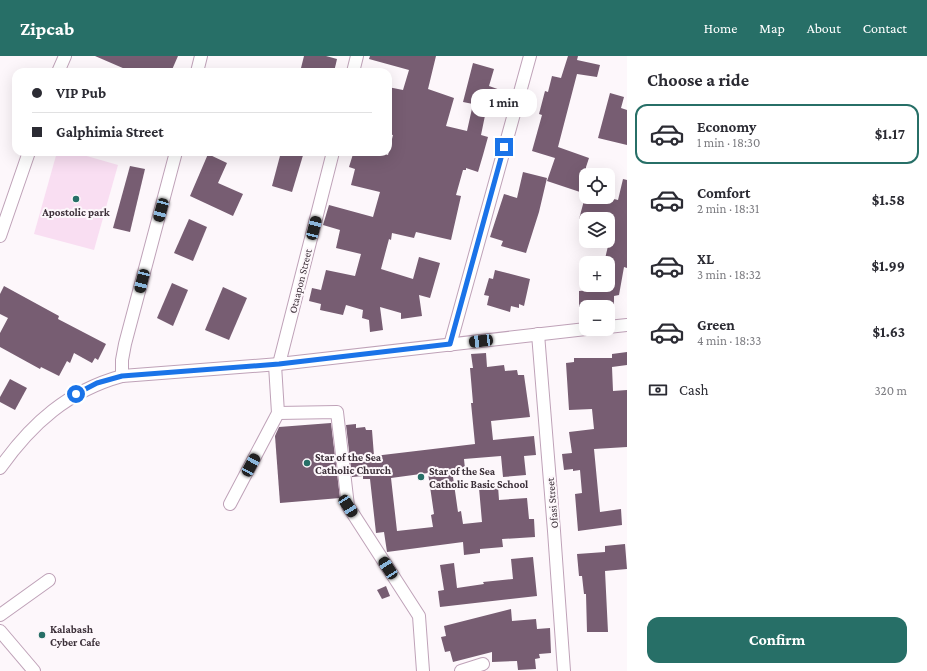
<!DOCTYPE html>
<html lang="en">
<head>
<meta charset="utf-8">
<style>
  body { margin:0; font-family:"Crimson Pro",serif; background:#f2f2f3; color:#2b2b33; height:100vh; display:flex; flex-direction:column; font-size:15px; white-space:nowrap }
  * { box-sizing:border-box; margin:0 }
  p { font-size:13px; color:#7c7c81 }
  .icon { flex:none; width:22px; height:22px; fill:none; stroke:currentColor; stroke-width:2; stroke-linecap:round; stroke-linejoin:round }
  .map { position:relative; flex:1; overflow:hidden }
  .side { display:flex; flex-direction:column; background:#fff; width:300px }
  .side>* { flex:none }
  .guide { position:absolute; left:12px; top:12px; width:380px; height:88px; border-radius:12px; box-shadow:0 4px 16px #0002; display:grid; align-content:center; height:88px; padding:0 20px; background:#fff }
  .tools { position:absolute; left:579px; top:112px; display:grid; gap:8px }
  .tools a { display:grid; place-items:center; width:36px; height:36px; border-radius:8px; background:#fff; box-shadow:0 4px 16px #0002; font-size:20px }
  .end { position:absolute; width:18px; height:18px; margin:-9px; border:5px solid #1a73e8; background:#fff; box-shadow:0 0 0 2px #fff }
  .from { border-radius:50% }
  .bubble { position:absolute; height:28px; border-radius:12px; background:#fff; box-shadow:0 4px 16px #0002; font-size:13px; font-weight:700; line-height:28px; text-align:center }
  .car { position:absolute; width:12px; height:24px; margin:-12px -6px; border-radius:5px; box-shadow:0 0 3px 1px #0007; background:linear-gradient(#222 24%,#8ab4d8 0 40%,#222 0 76%,#8ab4d8 0 86%,#222 0) }
  .guide b { display:flex; align-items:center; gap:14px; height:38px; font-size:15px }
  .guide b+b { border-top:1px solid #e1e1e2 }
  .guide i { width:10px; height:10px; background:#2b2b33 }
  ul { padding:0; list-style:none }
  li { display:flex; align-items:center; gap:12px; height:60px; margin:0 8px 6px; padding:0 12px; border:2px solid transparent; border-radius:12px }
  li div { flex:1 }
  li b { display:block; font-size:15px }
  li em { font-style:normal; font-weight:700 }
  li.selected { border-color:#276f67 }
  li>.icon { width:36px; height:36px; stroke-width:1.5 }
  h2 { padding:0 20px; font-size:18px; line-height:48px }
  .pay { display:flex; align-items:center; gap:10px; height:44px; padding:0 20px; font-size:15px }
  .pay p { margin-inline-start:auto }
  .action { display:flex; gap:8px; margin-top:auto; padding:8px 20px }
  .action a { flex:1; height:46px; border-radius:12px; background:#276f67; color:#fff; font-size:16px; font-weight:700; line-height:46px; text-align:center }
  header { display:flex; align-items:center; gap:24px; box-sizing:border-box; height:56px; padding:0 20px; background:#276f67; color:#fff }
  header strong { font-size:19px }
  nav { display:flex; gap:22px; margin-inline-start:auto; font-size:14px }
  main { display:flex; flex:1; min-height:0 }
  .map>svg:first-child { display:block }
  .green { fill:#f9def2 }
  .building { fill:#775d72; fill-rule:evenodd }
  .lines { fill:none; stroke-linecap:round; stroke-linejoin:round }
  .minor-casing { stroke:#bfa2b8; stroke-width:14 }
  .minor { stroke:#fff; stroke-width:12 }
  .route { stroke:#1a73e8; stroke-width:5 }
  .poi-dot { fill:#276f67; stroke:#fdf7fb; stroke-width:1.5 }
  .labels { text-anchor:middle; dominant-baseline:central; stroke-width:4; stroke-linejoin:round; paint-order:stroke }
  .poi-label { font-size:11px; font-weight:bold; fill:#3c3039; stroke:#fdf7fb; text-anchor:start }
  .street-label { font-size:11px; fill:#3c3039; stroke:#fdf7fb }
</style>
</head>
<body>
<header>
<strong>Zipcab</strong>
<nav><a>Home</a><a>Map</a><a>About</a><a>Contact</a></nav>
</header>
<main>
<div class="map">
<svg width="627" height="615" viewBox="0 0 627 615">
  <rect width="100%" height="100%" fill="#fdf7fb"/>
  <polygon class="green" points="57,96 73,96 118,109 94,194 34,178"/>
  <g class="building">
    <polygon points="95,0 178,0 171,16 132,16"/>
    <polygon points="304,0 326,0 337,3 334,16 300,16"/>
    <polygon points="370,0 436,0 428,33 454,42 446,70 467,75 473,48 463,46 473,7 494,13 489,30 506,36 502,50 488,45 481,79 488,81 483,99 478,116 466,112 466,114 463,114 456,139 461,140 451,184 416,176 414,182 392,177 391,184 389,183 381,213 413,223 419,201 440,207 430,242 419,239 422,260 401,263 401,257 380,251 383,274 370,276 369,264 362,262 363,254 346,249 343,259 320,254 321,248 309,245 312,232 321,234 326,214 355,220 361,198 336,192 340,174 323,169 329,149 373,161 380,136 351,129 355,113 349,111 353,98 358,99 359,96 377,96 388,99 393,79 388,78 392,54 388,53 388,31 403,34 409,14 369,3"/>
    <polygon points="568,0 578,0 577,4 600,9 597,21 577,18 558,91 589,102 586,111 586,138 547,125 555,102 532,95 542,59 539,58 545,35 548,36 552,20 561,22"/>
    <polygon points="610,37 624,41 621,52 627,54 627,89 598,82"/>
    <polygon points="281,96 304,96 292,136 272,130"/>
    <polygon points="208,98 227,107 218,127 243,138 233,160 190,140"/>
    <polygon points="130,110 145,113 130,176 113,172"/>
    <polygon points="523,116 547,122 539,156 526,197 501,190 503,185 490,181 504,138 517,142"/>
    <polygon points="623,123 627,124 627,212 624,211 619,239 614,240 614,251 579,251 579,235 603,233 602,230 608,229 608,207 604,207 612,173 608,172 608,163 579,163 585,141 606,141 618,144"/>
    <polygon points="189,163 207,171 193,205 174,197"/>
    <polygon points="495,214 530,223 524,250 519,248 519,252 511,250 510,256 487,249 489,240 484,239 489,222 493,223"/>
    <polygon points="172,227 188,234 173,270 157,262"/>
    <polygon points="4,230 59,260 58,263 106,288 98,304 95,302 92,307 74,297 70,307 67,305 59,320 41,311 40,313 0,291 0,277 8,262 0,258 0,238"/>
    <polygon points="223,231 247,242 229,284 205,274"/>
    <polygon points="627,296 627,309 612,311 613,335 627,334 627,391 594,393 600,456 621,453 622,469 578,475 575,438 582,437 580,414 573,415 573,413 564,414 562,398 572,397 569,376 594,373 592,353 569,354 566,307 574,306 574,302 612,302 612,298"/>
    <path d="M486,297l1,14 17,-2 1,6 12,-1 1,5h6l6,42 -39,4 2,19 41,-4 2,19 -12,1 2,19 -23,2 -2,-21 -37,3 1,10 -13,1 6,42 3,-1 2,13 19,-2 -3,-34 19,-2 1,14 28,-2 2,21h5l1,18 -33,2 1,8 -23,2v4l-16,2 -1,-13 -76,10 -3,-20 -8,1 -6,-54h-7v-3l-11,1 -6,-52 10,-1v4l9,-1 1,3h6l2,26 101,-12 -4,-41h2l-3,-35h3l-2,-14zM428,417l6,41 -3,1 2,12 -36,4 -6,-53z"/>
    <polygon points="10,323 27,332 15,354 0,346 0,341"/>
    <polygon points="331,367 340,442 280,447 275,380 279,371"/>
    <polygon points="625,488 627,513 605,515 608,576 587,576 586,538 584,538 582,520 579,520 577,498 605,496 605,490"/>
    <polygon points="533,501 537,540 440,551 438,535 444,534 440,509 454,507 457,532 484,528 483,526 513,523 511,503"/>
    <polygon points="386,530 390,540 382,543 377,534"/>
    <polygon points="511,553 512,565 536,563 537,573 550,572 551,597 539,598 540,602 535,603 536,613 518,614 517,605 492,606 492,596 453,606 450,595 445,596 441,581 446,580 444,570"/>
  </g>
  <g class="lines">
    <defs>
      <g id="minor">
        <polyline points="58,16 65,0"/>
        <polyline points="197,16 201,0"/>
        <polyline points="353,16 357,0"/>
        <polyline points="0,180 29,96"/>
        <polyline points="608,271 627,269"/>
        <polyline points="538,278 554,475 564,615"/>
        <polyline points="450,289 530,0"/>
        <polyline points="279,308 333,96"/>
        <polyline points="122,320 122,304 125,288 176,96"/>
        <polyline points="278,357 337,356 348,450 419,560 423,615"/>
        <path d="M0,412c32,-45 68,-77 122,-92l157,-12 307,-35"/>
        <polyline points="230,448 278,357 275,309"/>
        <polyline points="0,559 49,524"/>
        <polyline points="0,575 34,615"/>
        <polyline points="461,615 483,608"/>
      </g>
    </defs>
    <use href="#minor" class="minor-casing"/>
    <use href="#minor" class="minor"/>
  </g>
  <g class="lines">
    <polyline class="route" points="76,338 97,327 122,320 279,308 450,288 504,91"/>
  </g>
  <g class="poi-dot">
    <circle cx="76" cy="143" r="4"/>
    <circle cx="307" cy="407" r="4"/>
    <circle cx="421" cy="421" r="4"/>
    <circle cx="42" cy="579" r="4"/>
  </g>
  <g class="labels">
    <g class="poi-label">
      <text x="76" y="156" text-anchor="middle">Apostolic park</text>
      <text x="315" y="401">Star of the Sea<tspan x="315" dy="13">Catholic Church</tspan></text>
      <text x="429" y="415">Star of the Sea<tspan x="429" dy="13">Catholic Basic School</tspan></text>
      <text x="50" y="573">Kalabash<tspan x="50" dy="13">Cyber Cafe</tspan></text>
    </g>
    <g class="street-label">
      <text transform="translate(300 225) rotate(-76)">Otaapon Street</text>
      <text transform="translate(552 447) rotate(-95)">Ofasi Street</text>
    </g>
  </g>
</svg>
<div class="tools">
<a><svg class="icon" aria-label="locate" viewBox="0 0 24 24"><circle cx="12" cy="12" r="6"/><path d="M12 2v4M12 18v4M2 12h4M18 12h4"/></svg></a>
<a><svg class="icon" aria-label="layers" viewBox="0 0 24 24"><path d="M12 4l9 5-9 5-9-5zM3 14l9 5 9-5"/></svg></a>
<a>+</a>
<a>−</a>
</div>
<i class="end from" style="left:76px;top:338px"></i>
<i class="end" style="left:504px;top:91px"></i>
<div class="bubble" style="left:471px;top:33px;width:66px">1 min</div>
<i class="car" style="left:161px;top:154px;rotate:195deg"></i>
<i class="car" style="left:314px;top:172px;rotate:14deg"></i>
<i class="car" style="left:142px;top:225px;rotate:194deg"></i>
<i class="car" style="left:481px;top:285px;rotate:263deg"></i>
<i class="car" style="left:251px;top:409px;rotate:28deg"></i>
<i class="car" style="left:348px;top:450px;rotate:147deg"></i>
<i class="car" style="left:388px;top:512px;rotate:327deg"></i>
<div class="guide">
<b><i class="from"></i>VIP Pub</b>
<b><i></i>Galphimia Street</b>
</div>
</div>
<section class="side">
<h2>Choose a ride</h2>
<ul>
<li class="selected"><svg class="icon" aria-label="car" viewBox="0 0 24 24"><path d="M5 17H2v-5l4-1 3-4h7l3 4 3 1v5h-3M9 17h6M6 11h13"/><circle cx="7" cy="17" r="2"/><circle cx="17" cy="17" r="2"/></svg><div><b>Economy</b><p>1 min · 18:30</p></div><em>$1.17</em></li>
<li><svg class="icon" aria-label="car" viewBox="0 0 24 24"><path d="M5 17H2v-5l4-1 3-4h7l3 4 3 1v5h-3M9 17h6M6 11h13"/><circle cx="7" cy="17" r="2"/><circle cx="17" cy="17" r="2"/></svg><div><b>Comfort</b><p>2 min · 18:31</p></div><em>$1.58</em></li>
<li><svg class="icon" aria-label="car" viewBox="0 0 24 24"><path d="M5 17H2v-5l4-1 3-4h7l3 4 3 1v5h-3M9 17h6M6 11h13"/><circle cx="7" cy="17" r="2"/><circle cx="17" cy="17" r="2"/></svg><div><b>XL</b><p>3 min · 18:32</p></div><em>$1.99</em></li>
<li><svg class="icon" aria-label="car" viewBox="0 0 24 24"><path d="M5 17H2v-5l4-1 3-4h7l3 4 3 1v5h-3M9 17h6M6 11h13"/><circle cx="7" cy="17" r="2"/><circle cx="17" cy="17" r="2"/></svg><div><b>Green</b><p>4 min · 18:33</p></div><em>$1.63</em></li>
</ul>
<div class="pay"><svg class="icon" aria-label="cash" viewBox="0 0 24 24"><path d="M3 7h18v10H3z"/><circle cx="12" cy="12" r="2"/></svg>Cash<p>320 m</p></div>
<div class="action"><a>Confirm</a></div>
</section>
</main>
</body>
</html>
